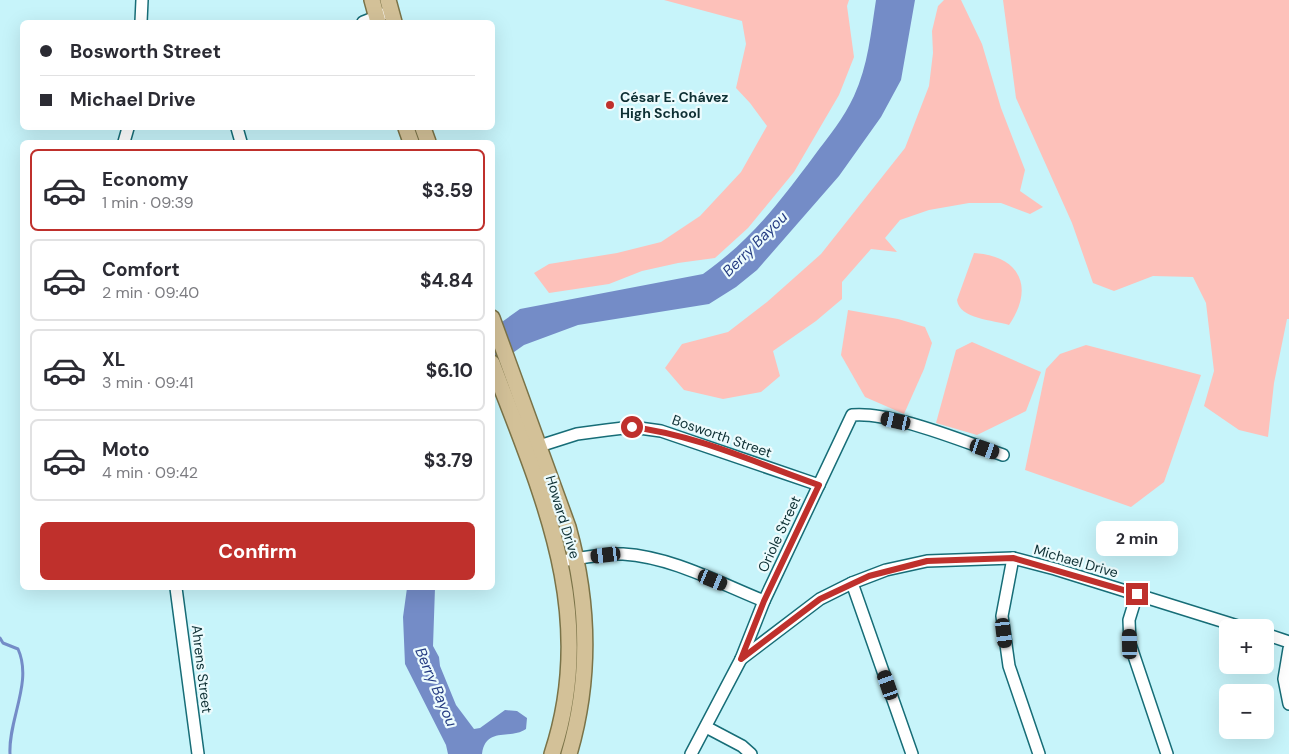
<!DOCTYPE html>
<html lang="en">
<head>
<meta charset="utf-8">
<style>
  body { margin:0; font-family:"DM Sans",sans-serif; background:#f7f7f7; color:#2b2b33; height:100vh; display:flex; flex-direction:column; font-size:19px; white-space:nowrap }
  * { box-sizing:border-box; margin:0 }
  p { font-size:16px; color:#7c7c81 }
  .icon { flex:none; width:28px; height:28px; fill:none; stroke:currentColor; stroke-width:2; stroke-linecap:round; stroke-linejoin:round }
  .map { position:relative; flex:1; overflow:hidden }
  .side { position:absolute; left:20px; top:140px; width:475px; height:450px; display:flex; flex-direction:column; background:#fff; border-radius:8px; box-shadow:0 5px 20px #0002 }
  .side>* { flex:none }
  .top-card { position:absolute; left:20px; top:20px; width:475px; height:110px; border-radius:8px; box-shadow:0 5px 20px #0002; display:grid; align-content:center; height:110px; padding:0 20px; background:#fff }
  .fabs { position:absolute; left:1219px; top:619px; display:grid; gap:10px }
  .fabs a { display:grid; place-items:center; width:55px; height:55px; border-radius:8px; background:#fff; box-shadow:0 5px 20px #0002; font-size:25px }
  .end { position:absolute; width:22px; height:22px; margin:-11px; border:6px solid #bf302c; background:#fff; box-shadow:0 0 0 2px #fff }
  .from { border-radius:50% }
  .bubble { position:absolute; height:35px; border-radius:8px; background:#fff; box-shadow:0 5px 20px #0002; font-size:16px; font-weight:700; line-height:35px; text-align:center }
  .car { position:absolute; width:15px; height:30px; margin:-15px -8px; border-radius:6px; box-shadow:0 0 4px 1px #0007; background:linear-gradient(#222 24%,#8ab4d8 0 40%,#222 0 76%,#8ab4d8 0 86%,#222 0) }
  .top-card b { display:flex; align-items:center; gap:18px; height:48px; font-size:19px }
  .top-card b+b { border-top:1px solid #e1e1e2 }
  .top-card i { width:12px; height:12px; background:#2b2b33 }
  ul { padding:9px 0 0; list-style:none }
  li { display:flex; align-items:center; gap:15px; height:82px; margin:0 10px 8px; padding:0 10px; border:2px solid #e1e1e2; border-radius:8px }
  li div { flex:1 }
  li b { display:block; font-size:19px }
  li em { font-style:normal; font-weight:700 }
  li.active { border-color:#bf302c }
  li>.icon { width:45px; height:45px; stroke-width:1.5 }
  .primary-button { display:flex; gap:10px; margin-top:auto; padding:10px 20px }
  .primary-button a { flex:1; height:58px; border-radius:8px; background:#bf302c; color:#fff; font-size:20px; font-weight:700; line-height:58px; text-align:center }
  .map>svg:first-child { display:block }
  .green { fill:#fdc1ba }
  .water { fill:#748cc7 }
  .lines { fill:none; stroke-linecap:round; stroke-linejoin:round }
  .stream { stroke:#748cc7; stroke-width:3 }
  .minor-casing { stroke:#176d77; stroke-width:14 }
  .major-casing { stroke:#7a7348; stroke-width:18 }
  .minor { stroke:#fff; stroke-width:11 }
  .major { stroke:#d3c198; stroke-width:15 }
  .route { stroke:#bf302c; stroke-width:6 }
  .poi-dot { fill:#bf302c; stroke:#ecfbfd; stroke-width:2 }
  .labels { text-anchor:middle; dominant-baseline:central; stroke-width:4.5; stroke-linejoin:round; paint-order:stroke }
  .poi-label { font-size:14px; font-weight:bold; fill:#0d2f33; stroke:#ecfbfd; text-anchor:start }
  .street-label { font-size:14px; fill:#0d2f33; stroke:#ecfbfd }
  .water-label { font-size:15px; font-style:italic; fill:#243b82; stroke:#ecfbfd }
</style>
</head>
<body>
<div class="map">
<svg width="1289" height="754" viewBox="0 0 1289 754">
  <rect width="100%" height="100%" fill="#c7f4fa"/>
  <g class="green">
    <polygon points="664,0 849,0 847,6 854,57 839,95 794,172 748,228 715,258 678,263 642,271 609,284 549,293 534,273 549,264 617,253 661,242 700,216 741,172 767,126 750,103 736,88 746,44 742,21"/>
    <polygon points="944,0 961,0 982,44 1001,108 1025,170 1020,191 1043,207 1030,214 1001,203 969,203 929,210 900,220 885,238 897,252 871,249 842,282 842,299 816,321 773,351 780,376 761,392 723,399 684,390 665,368 682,344 728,332 767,302 821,254 905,148 929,86 933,53 932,31 938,6"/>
    <polygon points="1003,0 1289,0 1289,319 1287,319 1274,383 1268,437 1239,430 1204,406 1214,371 1206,303 1193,277 1153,276 1114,291 1093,283 1072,223 1016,98"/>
    <path d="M974,253c46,3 61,34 35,72 -15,-5 -50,-6 -52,-25z"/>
    <polygon points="848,310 898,319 925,327 932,343 924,369 904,414 865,397 841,355"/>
    <polygon points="972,342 1041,372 1026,411 977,435 936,423 956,350"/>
    <polygon points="1086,345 1201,375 1164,482 1131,507 1025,470 1046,369 1060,354"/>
  </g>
  <g class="water">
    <path d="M876,0h39l-14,80 -20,37 -42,59 -82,94 -21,17 -27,17 -131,21 -54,20 -31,22 -1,-38 28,-20 183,-35c48,-34 76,-71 111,-118 14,-19 30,-38 40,-60 14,-30 17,-64 22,-96z"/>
    <path d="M407,588h28l-2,58 6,11 1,9 16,39 18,24 6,-1 25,-18 12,1 10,7 -1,11c-16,11 -40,-3 -44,25h-34l-2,-9 -41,-81 -2,-47z"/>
  </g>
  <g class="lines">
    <path class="stream" d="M0,638l3,5 15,6c15,33 -10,71 -8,105"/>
    <defs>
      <g id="minor">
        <polyline points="141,22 142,0"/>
        <polyline points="363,22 391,11"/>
        <polyline points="237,128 241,142"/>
        <polyline points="124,142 128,128"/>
        <polyline points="533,448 577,434 607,430 632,427 661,431 819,485"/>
        <polyline points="1013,558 1002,616 1009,666 1039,754"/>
        <path d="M562,561c19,-3 41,-8 61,-7 49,3 96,29 141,47"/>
        <polyline points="852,583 912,754"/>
        <polyline points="176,588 198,754"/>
        <polyline points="1137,594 1129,620 1130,644 1167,754"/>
        <polyline points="1265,634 1289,642"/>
        <polyline points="1289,649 1284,679 1289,704"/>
        <polyline points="741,659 820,599 852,583 886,570 927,561 1013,558 1055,569 1244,628"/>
        <polyline points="706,727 742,746 751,754"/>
        <path d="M691,754l50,-95 23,-58 88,-186c39,-4 112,27 151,40"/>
      </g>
      <g id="major">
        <polyline points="372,0 378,22"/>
        <polyline points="388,0 394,22"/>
        <polyline points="406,128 411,142"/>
        <polyline points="423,128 428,142"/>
        <path d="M492,318l76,209c21,75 23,152 1,227"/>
        <path d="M492,363c49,130 107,250 60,391"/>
      </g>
    </defs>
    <use href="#minor" class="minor-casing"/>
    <use href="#major" class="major-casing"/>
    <use href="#minor" class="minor"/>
    <use href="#major" class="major"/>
  </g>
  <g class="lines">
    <path class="route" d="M632,427c65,8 126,37 187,58l-55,116 -23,58 79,-60 49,-23 58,-15 86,-3 124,36"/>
  </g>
  <circle class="poi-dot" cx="610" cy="105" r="5"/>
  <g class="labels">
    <g class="poi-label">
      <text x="620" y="97">César E. Chávez<tspan x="620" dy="16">High School</tspan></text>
    </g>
    <g class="street-label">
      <text transform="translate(722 436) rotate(19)">Bosworth Street</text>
      <text transform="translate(563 517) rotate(73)">Howard Drive</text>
      <text transform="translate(779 534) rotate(-65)">Oriole Street</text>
      <text transform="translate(1076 561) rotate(16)">Michael Drive</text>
      <text transform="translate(202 669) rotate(83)">Ahrens Street</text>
    </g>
    <g class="water-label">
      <text transform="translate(755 244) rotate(-45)">Berry Bayou</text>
      <text transform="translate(436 687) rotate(67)">Berry Bayou</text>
    </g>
  </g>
</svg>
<div class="fabs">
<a>+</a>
<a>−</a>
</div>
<i class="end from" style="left:632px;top:427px"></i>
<i class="end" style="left:1137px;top:594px"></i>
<div class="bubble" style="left:1096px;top:521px;width:82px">2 min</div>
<i class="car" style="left:896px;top:421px;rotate:283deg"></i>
<i class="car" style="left:985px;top:449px;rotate:109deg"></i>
<i class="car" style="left:606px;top:555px;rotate:263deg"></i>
<i class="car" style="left:713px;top:580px;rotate:112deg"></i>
<i class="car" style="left:1004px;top:633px;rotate:173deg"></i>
<i class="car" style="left:1130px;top:644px;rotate:359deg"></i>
<i class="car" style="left:888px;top:685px;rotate:341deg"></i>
<div class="top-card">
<b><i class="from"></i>Bosworth Street</b>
<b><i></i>Michael Drive</b>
</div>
<section class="side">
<ul>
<li class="active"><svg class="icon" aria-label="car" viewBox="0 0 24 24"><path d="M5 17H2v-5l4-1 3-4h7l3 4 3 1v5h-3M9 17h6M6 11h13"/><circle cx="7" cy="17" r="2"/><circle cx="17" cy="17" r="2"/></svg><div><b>Economy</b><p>1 min · 09:39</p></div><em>$3.59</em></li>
<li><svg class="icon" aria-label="car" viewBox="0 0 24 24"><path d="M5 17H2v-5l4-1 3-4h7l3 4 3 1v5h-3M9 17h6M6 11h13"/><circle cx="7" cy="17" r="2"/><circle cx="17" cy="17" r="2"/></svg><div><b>Comfort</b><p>2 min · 09:40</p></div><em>$4.84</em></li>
<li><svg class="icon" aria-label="car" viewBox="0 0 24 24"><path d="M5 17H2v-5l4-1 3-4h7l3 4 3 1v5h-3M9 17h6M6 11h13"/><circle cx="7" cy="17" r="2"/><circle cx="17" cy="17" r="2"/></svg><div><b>XL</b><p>3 min · 09:41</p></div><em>$6.10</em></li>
<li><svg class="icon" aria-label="car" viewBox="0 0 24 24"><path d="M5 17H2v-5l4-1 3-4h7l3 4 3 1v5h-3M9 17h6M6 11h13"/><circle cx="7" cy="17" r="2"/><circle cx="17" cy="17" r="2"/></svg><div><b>Moto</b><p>4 min · 09:42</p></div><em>$3.79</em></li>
</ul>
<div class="primary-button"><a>Confirm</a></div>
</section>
</div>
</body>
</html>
